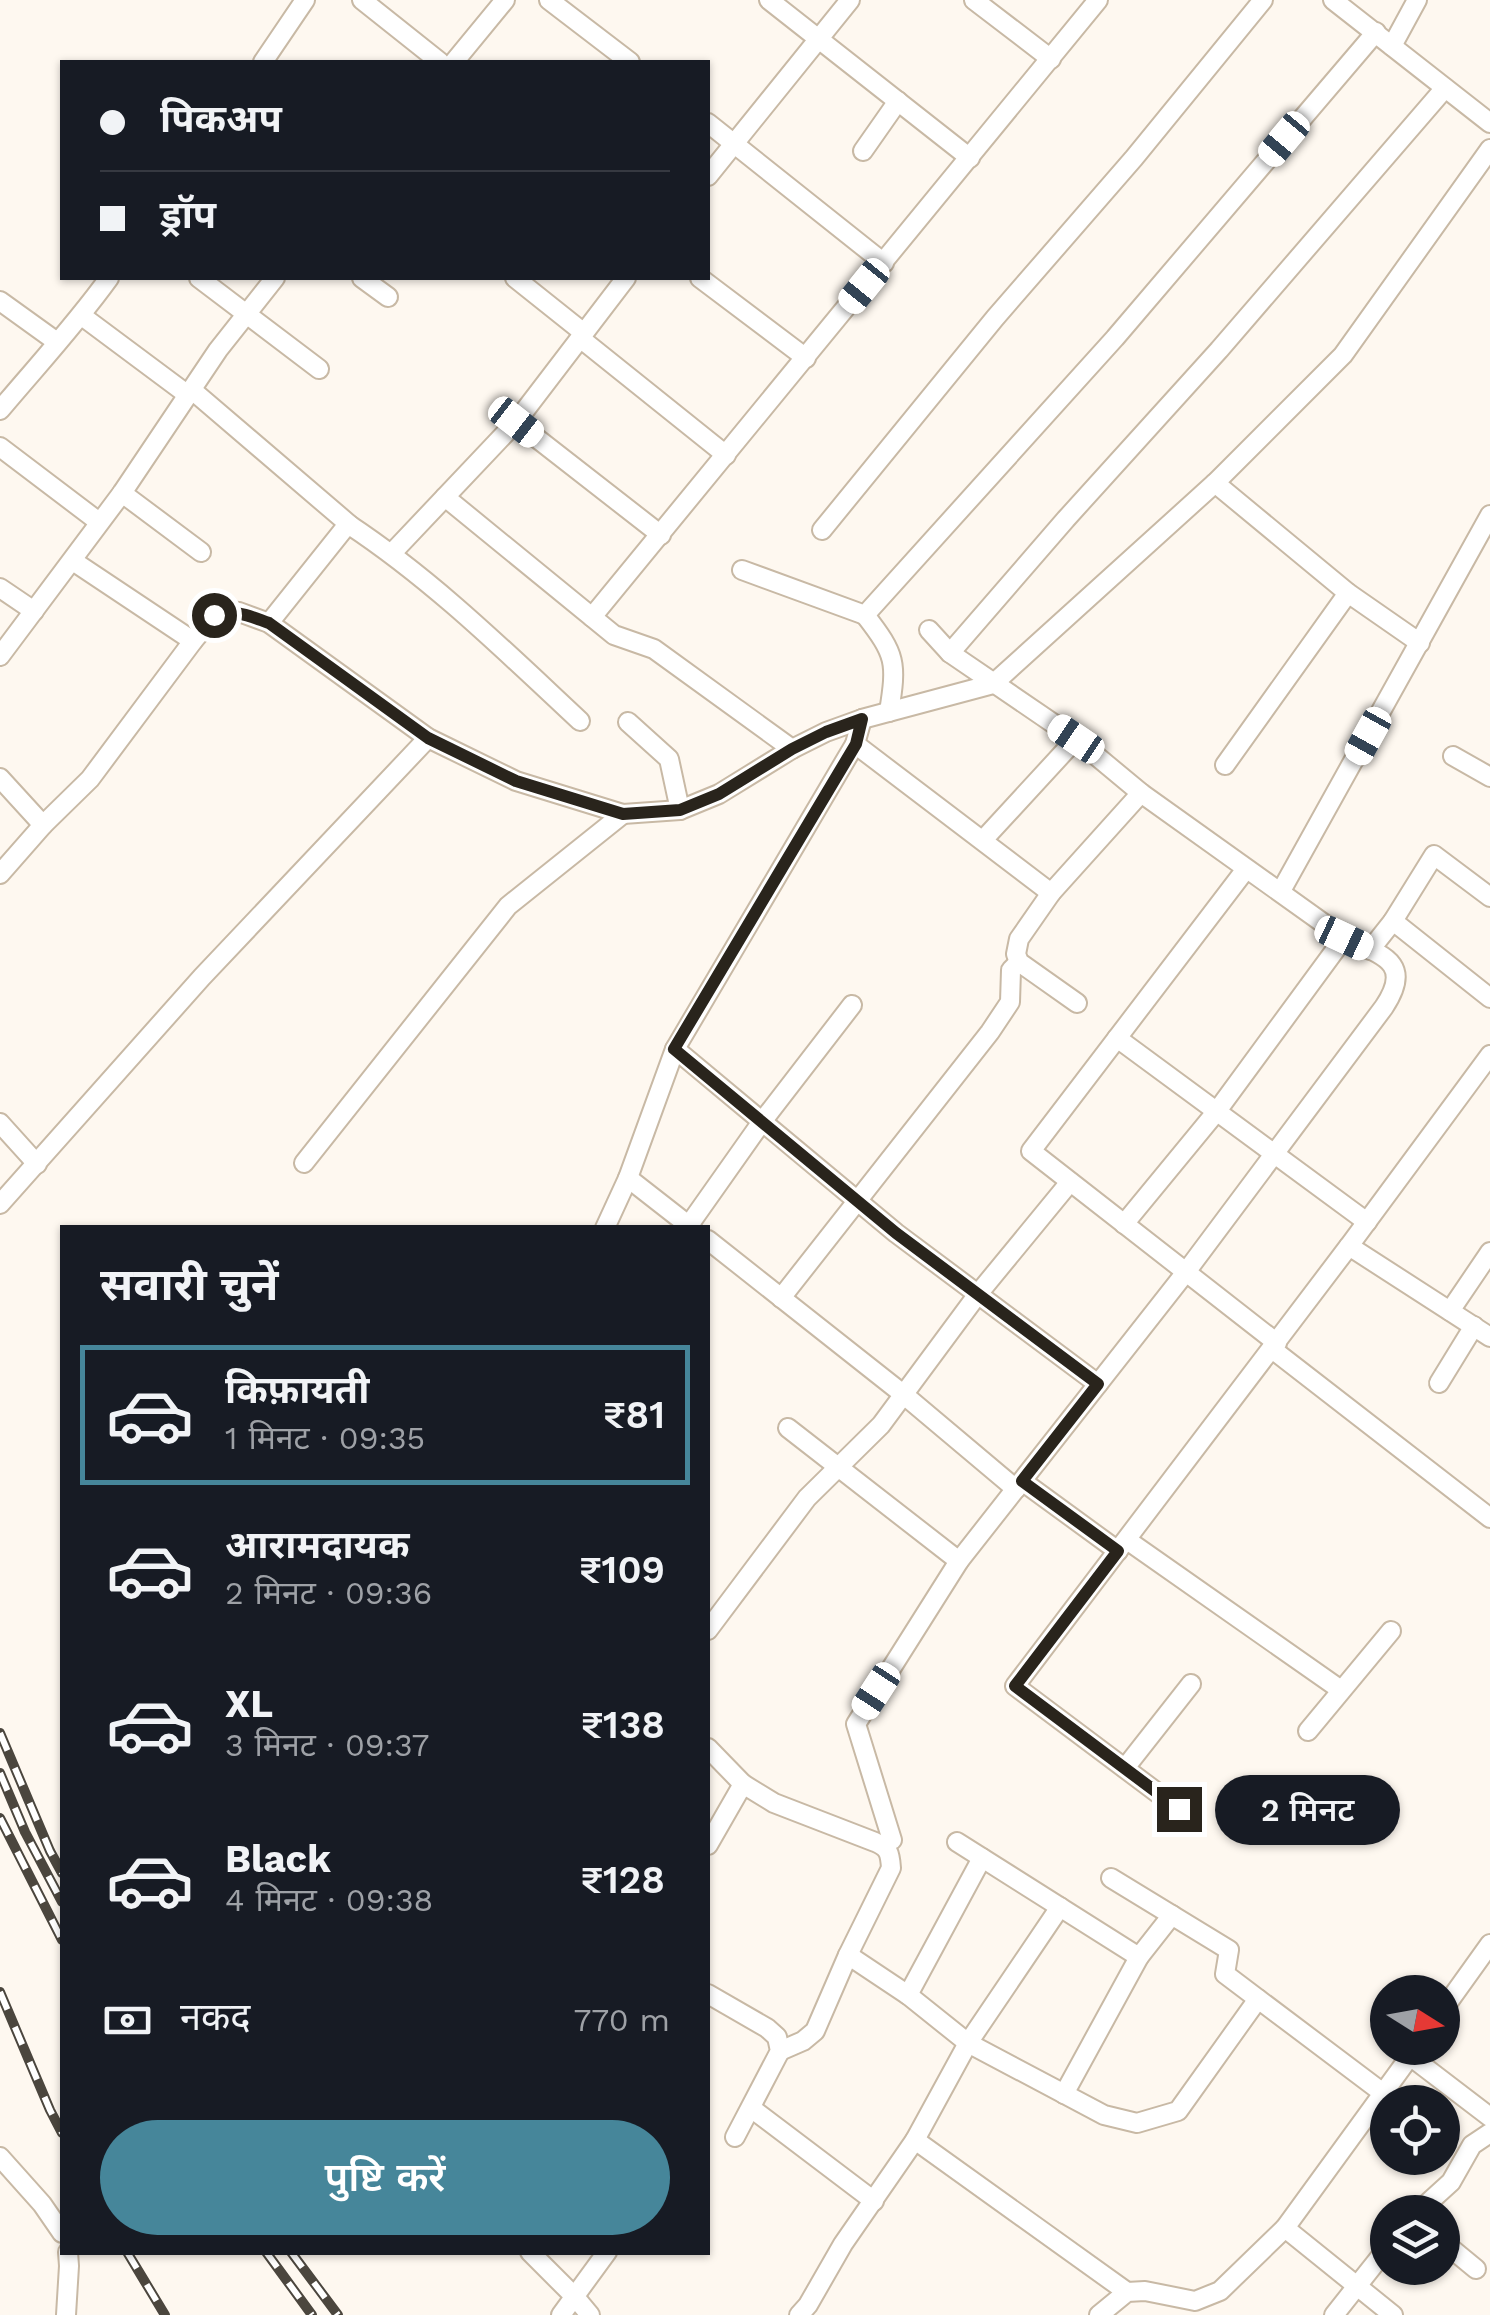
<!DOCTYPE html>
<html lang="hi">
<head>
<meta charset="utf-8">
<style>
  body { margin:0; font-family:"Work Sans","Noto Sans Devanagari",sans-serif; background:#242831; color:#f1f3f6; height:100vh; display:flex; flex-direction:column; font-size:38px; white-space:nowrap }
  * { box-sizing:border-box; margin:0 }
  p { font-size:32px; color:#9ea1a6 }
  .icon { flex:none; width:55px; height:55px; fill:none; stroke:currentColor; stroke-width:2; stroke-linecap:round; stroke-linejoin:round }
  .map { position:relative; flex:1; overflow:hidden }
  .details { position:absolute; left:60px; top:1225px; width:650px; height:1030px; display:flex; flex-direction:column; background:#171b24; border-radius:0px; box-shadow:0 2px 8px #0004 }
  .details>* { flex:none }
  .banner { position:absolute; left:60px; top:60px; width:650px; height:220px; border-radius:0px; box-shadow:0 2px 8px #0004; display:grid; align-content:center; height:220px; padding:0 40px; background:#171b24 }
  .needle { width:65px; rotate:101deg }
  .controls { position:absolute; left:1370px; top:1975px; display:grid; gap:20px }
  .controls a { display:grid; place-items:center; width:90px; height:90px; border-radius:50%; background:#171b24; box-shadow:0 2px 8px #0004; font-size:50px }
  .end { position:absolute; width:45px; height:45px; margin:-22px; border:12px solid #29241c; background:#fff; box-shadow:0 0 0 5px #fff }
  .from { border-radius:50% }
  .bubble { position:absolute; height:70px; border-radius:35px; background:#171b24; box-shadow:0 2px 8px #0004; font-size:32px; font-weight:600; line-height:70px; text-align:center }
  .car { position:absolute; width:30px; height:60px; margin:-30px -15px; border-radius:12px; box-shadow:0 0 8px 2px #0007; background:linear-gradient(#fff 24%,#345 0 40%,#fff 0 76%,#345 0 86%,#fff 0) }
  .banner b { display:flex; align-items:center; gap:35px; height:95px; font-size:38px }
  .banner b+b { border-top:2px solid #363941 }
  .banner i { width:25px; height:25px; background:#f1f3f6 }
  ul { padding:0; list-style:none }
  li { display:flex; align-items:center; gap:30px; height:140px; margin:0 20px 15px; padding:0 20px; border:5px solid transparent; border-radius:0px }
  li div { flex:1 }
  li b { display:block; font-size:38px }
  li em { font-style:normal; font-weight:600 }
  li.selected { border-color:#46869a }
  li>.icon { width:90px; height:90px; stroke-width:1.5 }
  h2 { padding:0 40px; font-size:45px; line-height:120px }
  .pay { display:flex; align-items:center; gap:25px; height:110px; padding:0 40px; font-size:38px }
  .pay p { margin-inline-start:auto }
  .primary-button { display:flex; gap:20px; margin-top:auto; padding:20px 40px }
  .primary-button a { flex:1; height:115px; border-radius:60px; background:#46869a; color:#fff; font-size:40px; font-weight:600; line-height:115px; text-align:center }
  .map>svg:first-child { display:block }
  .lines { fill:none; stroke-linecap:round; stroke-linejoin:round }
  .street-casing { stroke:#c8b9a5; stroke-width:22 }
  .street { stroke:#fff; stroke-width:18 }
  .rail-casing { stroke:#4b463e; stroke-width:10 }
  .rail { stroke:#fff; stroke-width:6; stroke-dasharray:19; stroke-linecap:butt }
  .route { stroke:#29241c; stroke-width:12 }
</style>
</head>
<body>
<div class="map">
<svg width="1490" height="2315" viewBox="0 0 1490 2315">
  <rect width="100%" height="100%" fill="#fef8f0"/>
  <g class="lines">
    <defs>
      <g id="street">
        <polyline points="362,0 440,62"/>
        <polyline points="549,0 630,62"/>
        <polyline points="769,0 970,158"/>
        <polyline points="974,0 1051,59"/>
        <polyline points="1333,0 1490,123"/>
        <polyline points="1392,46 1417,0"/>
        <polyline points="263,62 305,0"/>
        <polyline points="454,62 505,0"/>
        <polyline points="708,123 884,263"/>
        <polyline points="863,151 898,101"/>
        <polyline points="708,176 850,0"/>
        <polyline points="199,278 319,369"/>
        <polyline points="362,278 388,297"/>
        <polyline points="515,278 584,333"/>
        <polyline points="700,278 806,358"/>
        <polyline points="0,301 57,342"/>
        <polyline points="82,316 188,395"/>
        <polyline points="580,338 726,455"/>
        <polyline points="192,390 351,526"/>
        <path d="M0,410c37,-44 76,-86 109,-132"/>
        <polyline points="516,422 626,278"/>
        <polyline points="0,447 99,522"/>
        <polyline points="1215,483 1348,593 1420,643"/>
        <polyline points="122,493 201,552"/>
        <polyline points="445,497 614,635 654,649 792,749"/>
        <polyline points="822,530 995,318 1134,158 1263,0"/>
        <polyline points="392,553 516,422 661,535"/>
        <polyline points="73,561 193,641"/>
        <polyline points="742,570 865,615 1115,338 1376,32"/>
        <polyline points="0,588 34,611"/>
        <path d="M865,615c31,40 32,47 24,97"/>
        <polyline points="592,617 1098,0"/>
        <path d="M269,623l79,-99c85,56 158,128 232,197"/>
        <polyline points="950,653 1066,519 1219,350 1445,88"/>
        <polyline points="0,656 122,493 218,350 275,278"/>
        <polyline points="628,722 669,759 680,810"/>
        <polyline points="855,744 1051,893"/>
        <polyline points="1453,756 1490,777"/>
        <polyline points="1225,765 1348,593"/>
        <polyline points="0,778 43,825"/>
        <polyline points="983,840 1076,739"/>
        <polyline points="1246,869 1031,1151 1277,1343"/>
        <polyline points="0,874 43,825 90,779 193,641 215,615 228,611 239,612 269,623 428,738 516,781 623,814 680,810 719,794 792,749 826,732 862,719 993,684 1215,483 1343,355 1490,149"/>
        <polyline points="1281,891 1490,515"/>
        <polyline points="1393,921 1434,855 1490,897"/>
        <polyline points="1370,950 1393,921 1490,998"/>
        <polyline points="1077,1003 1019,962 1016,954 1019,939 1051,893 1141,793"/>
        <polyline points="1117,1038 1367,1222"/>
        <polyline points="675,1049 896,1233 1098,1384"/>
        <polyline points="0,1123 37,1164"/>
        <polyline points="304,1163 508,906 623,814"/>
        <polyline points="628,1178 692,1228"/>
        <polyline points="0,1204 202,977 428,738"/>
        <polyline points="1124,1224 1217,1111 1344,938"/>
        <polyline points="689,1225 761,1123 852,1005"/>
        <polyline points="605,1228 628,1178 675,1049 855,744 862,719"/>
        <polyline points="708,1240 903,1394 1016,1489"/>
        <polyline points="1349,1246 1490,1055"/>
        <polyline points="781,1298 990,1032 1010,1002 1011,970 1019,962"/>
        <polyline points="1450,1311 1490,1252"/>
        <polyline points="1272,1349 1490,1518"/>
        <polyline points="1439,1383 1474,1326"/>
        <polyline points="788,1428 959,1561"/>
        <polyline points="1022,1481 1118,1551"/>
        <polyline points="1127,1540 1341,1690"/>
        <polyline points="708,1630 807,1498 881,1425 978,1294 1070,1182"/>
        <polyline points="1308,1731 1391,1631"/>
        <polyline points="708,1748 743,1784 708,1845"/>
        <polyline points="1125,1768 1191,1684"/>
        <path d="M743,1784l31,19 101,39c14,6 15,11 16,26l-43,87 -33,76 -12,10 -23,10"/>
        <polyline points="1179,1809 1015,1686 1349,1246 1490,1337"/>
        <path d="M892,1840l-36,-116 103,-163 227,-289 198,-265c30,-45 -2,-52 -40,-69l-203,-145 -65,-54 -126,-86 -21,-23"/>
        <polyline points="957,1842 1139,1957 1172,1915"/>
        <polyline points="1111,1878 1229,1950 1225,1974 1383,2093"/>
        <polyline points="848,1955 908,1995 968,2043 1104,2115 1137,2123 1178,2111 1258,1999"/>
        <polyline points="708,1994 767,2028 777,2037 780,2051 735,2137"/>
        <polyline points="908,1995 982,1858"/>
        <polyline points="1442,2011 1490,1944"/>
        <polyline points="1410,2056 1490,2117"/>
        <polyline points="1064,2094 1139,1957"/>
        <polyline points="751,2108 874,2201"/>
        <polyline points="915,2140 1127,2292"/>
        <polyline points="0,2157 42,2204 62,2233"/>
        <polyline points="1418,2212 1451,2182 1472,2145 1490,2133"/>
        <polyline points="1285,2228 1393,2315"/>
        <polyline points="1442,2241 1476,2269"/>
        <polyline points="530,2252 575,2297 590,2315"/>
        <polyline points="66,2315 69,2266 68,2252"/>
        <polyline points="561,2315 607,2252"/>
        <polyline points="799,2315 808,2305 843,2244 915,2140 968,2043 1060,1907"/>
        <polyline points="1099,2315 1127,2292 1145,2291 1195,2301 1220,2291 1285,2228 1416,2048"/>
        <polyline points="1334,2315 1388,2247"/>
      </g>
    </defs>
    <use href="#street" class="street-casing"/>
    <use href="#street" class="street"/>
    <defs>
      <g id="rail">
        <polyline points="0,1733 50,1851 62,1873"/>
        <polyline points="0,1773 25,1832 62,1902"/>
        <polyline points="0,1818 62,1940"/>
        <polyline points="0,1992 50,2110 62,2133"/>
        <polyline points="127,2252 165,2315"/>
        <polyline points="266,2252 312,2315"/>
        <polyline points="291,2252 338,2315"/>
      </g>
    </defs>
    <use href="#rail" class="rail-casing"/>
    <use href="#rail" class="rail"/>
  </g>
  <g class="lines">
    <path class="route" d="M214,615c22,-6 35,1 55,8l159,115 88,43 107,33 57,-4 39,-16 73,-45 34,-17 36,-13 -6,25 -182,305 222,184 202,151 -76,97 96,70 -103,135 164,123"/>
  </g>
</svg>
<div class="controls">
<a><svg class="needle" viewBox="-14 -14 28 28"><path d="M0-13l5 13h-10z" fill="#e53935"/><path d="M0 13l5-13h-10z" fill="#9ea1a6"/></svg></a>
<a><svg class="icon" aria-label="locate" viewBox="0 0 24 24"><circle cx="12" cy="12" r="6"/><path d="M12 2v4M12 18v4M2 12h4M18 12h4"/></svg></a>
<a><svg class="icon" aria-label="layers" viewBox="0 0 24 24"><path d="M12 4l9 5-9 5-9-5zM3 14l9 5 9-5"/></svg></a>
</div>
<i class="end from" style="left:214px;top:615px"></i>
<i class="end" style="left:1179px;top:1809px"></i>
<div class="bubble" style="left:1215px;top:1775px;width:185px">2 मिनट</div>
<i class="car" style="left:1284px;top:139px;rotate:220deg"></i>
<i class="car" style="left:864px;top:286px;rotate:219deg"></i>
<i class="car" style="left:516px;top:422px;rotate:128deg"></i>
<i class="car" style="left:1368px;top:736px;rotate:209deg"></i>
<i class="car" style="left:1076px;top:739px;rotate:304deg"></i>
<i class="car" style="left:1344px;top:938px;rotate:115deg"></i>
<i class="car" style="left:876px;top:1691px;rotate:213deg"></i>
<div class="banner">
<b><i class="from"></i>पिकअप</b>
<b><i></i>ड्रॉप</b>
</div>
<section class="details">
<h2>सवारी चुनें</h2>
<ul>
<li class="selected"><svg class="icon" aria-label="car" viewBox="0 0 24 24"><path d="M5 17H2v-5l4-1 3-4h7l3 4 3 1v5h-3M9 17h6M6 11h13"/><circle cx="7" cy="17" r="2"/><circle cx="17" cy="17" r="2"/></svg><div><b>किफ़ायती</b><p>1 मिनट · 09:35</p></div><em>₹81</em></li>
<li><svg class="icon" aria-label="car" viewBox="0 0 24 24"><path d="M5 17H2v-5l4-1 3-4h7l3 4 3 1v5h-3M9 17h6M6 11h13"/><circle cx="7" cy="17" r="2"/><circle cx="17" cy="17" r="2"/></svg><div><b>आरामदायक</b><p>2 मिनट · 09:36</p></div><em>₹109</em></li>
<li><svg class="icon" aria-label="car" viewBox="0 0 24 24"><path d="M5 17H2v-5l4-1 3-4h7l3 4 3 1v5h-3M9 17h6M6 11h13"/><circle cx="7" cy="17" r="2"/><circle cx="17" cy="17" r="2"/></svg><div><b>XL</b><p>3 मिनट · 09:37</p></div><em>₹138</em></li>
<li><svg class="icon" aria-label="car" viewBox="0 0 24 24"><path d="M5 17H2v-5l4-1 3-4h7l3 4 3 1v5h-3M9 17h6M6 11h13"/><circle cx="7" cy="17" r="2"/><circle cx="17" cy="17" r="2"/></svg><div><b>Black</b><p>4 मिनट · 09:38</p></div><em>₹128</em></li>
</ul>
<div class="pay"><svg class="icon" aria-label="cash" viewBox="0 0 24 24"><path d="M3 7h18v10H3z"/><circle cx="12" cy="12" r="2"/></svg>नकद<p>770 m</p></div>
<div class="primary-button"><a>पुष्टि करें</a></div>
</section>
</div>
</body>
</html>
